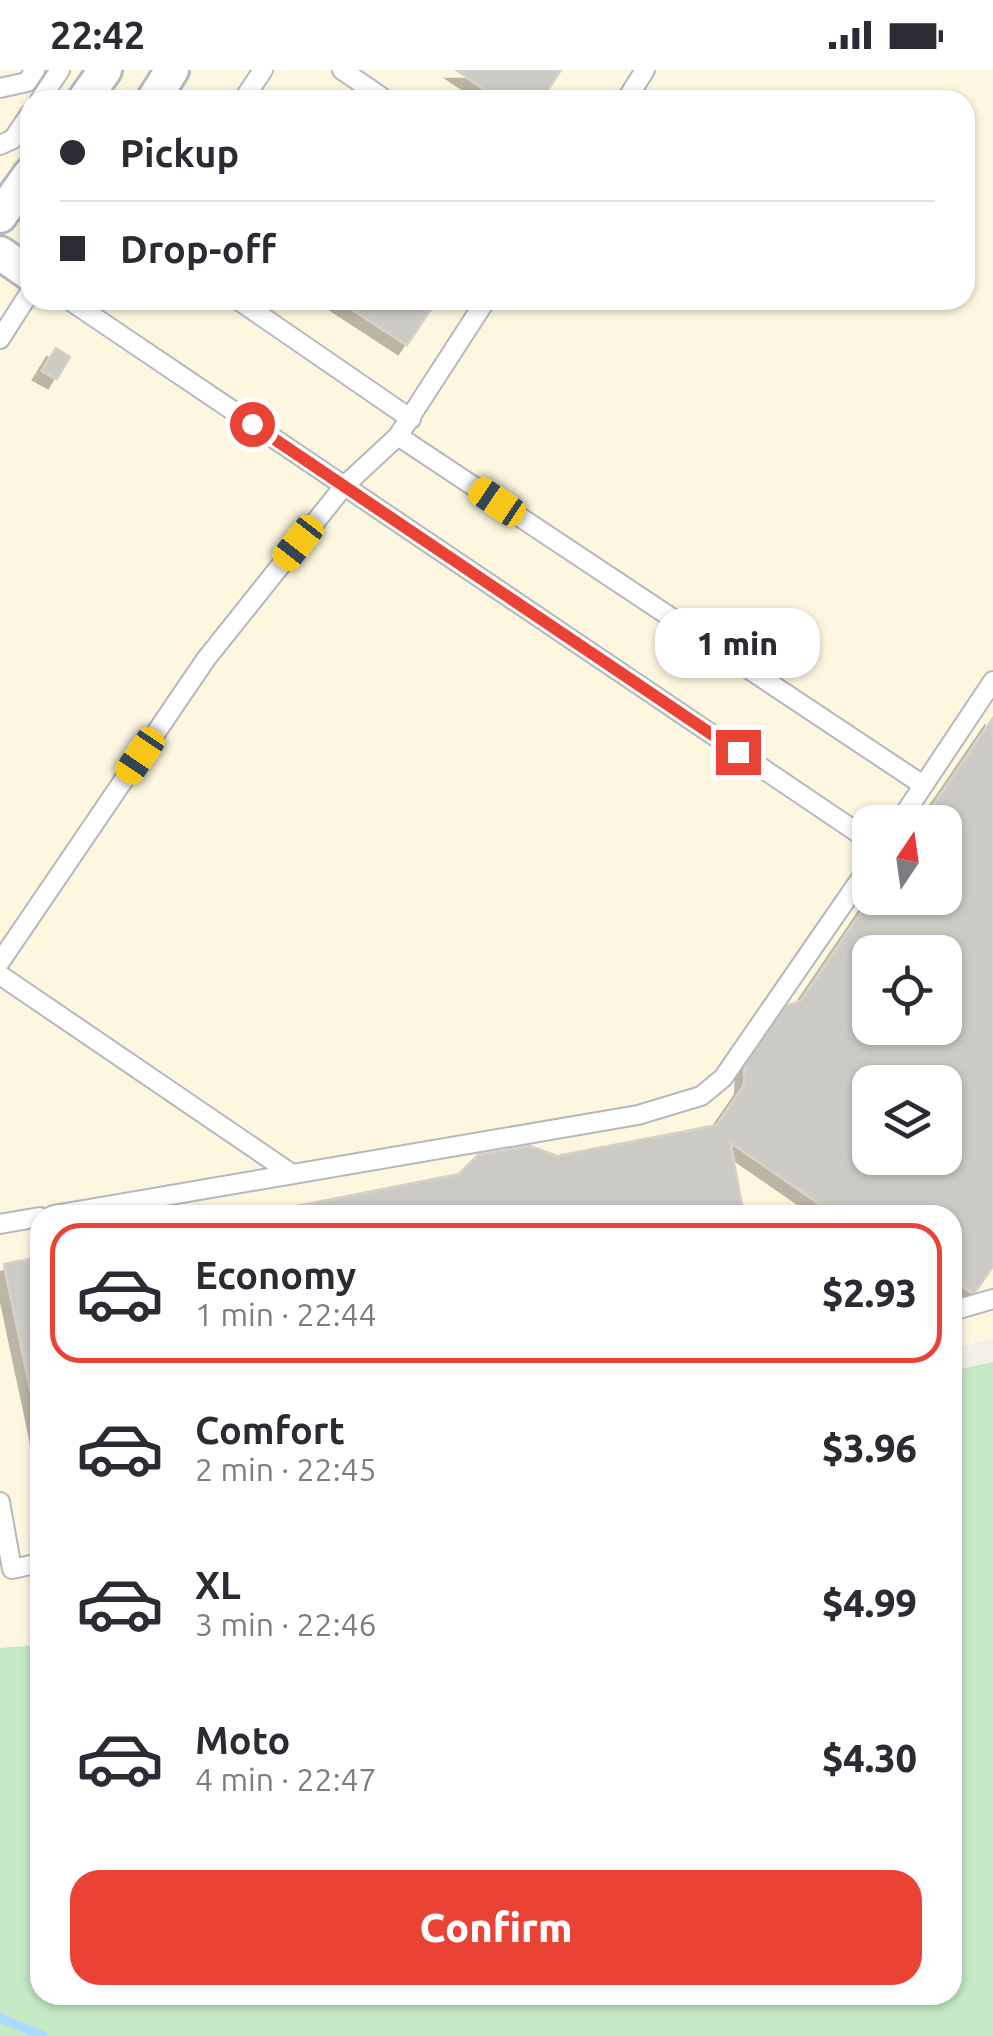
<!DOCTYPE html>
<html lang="en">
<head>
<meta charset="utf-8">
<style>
  body { margin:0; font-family:Ubuntu,sans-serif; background:#f7f7f7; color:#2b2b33; height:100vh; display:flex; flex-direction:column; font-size:38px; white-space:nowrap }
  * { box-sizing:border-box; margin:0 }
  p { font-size:32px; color:#7c7c81 }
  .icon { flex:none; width:55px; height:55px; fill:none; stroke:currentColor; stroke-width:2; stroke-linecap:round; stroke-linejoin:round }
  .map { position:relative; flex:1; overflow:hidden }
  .panel { position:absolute; left:30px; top:1135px; width:932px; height:800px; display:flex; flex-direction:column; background:#fff; border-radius:30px; box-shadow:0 2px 8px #0004 }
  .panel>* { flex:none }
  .guide { position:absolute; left:20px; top:20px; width:955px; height:220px; border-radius:30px; box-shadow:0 2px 8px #0004; display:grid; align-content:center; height:220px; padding:0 40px; background:#fff }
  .needle { width:65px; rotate:13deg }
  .fabs { position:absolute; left:852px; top:735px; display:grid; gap:20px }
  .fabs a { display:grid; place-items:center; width:110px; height:110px; border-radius:20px; background:#fff; box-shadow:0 2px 8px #0004; font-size:50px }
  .end { position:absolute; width:45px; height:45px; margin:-22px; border:12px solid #ea4335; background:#fff; box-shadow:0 0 0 5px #fff }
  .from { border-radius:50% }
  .bubble { position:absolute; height:70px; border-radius:30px; background:#fff; box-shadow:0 2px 8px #0004; font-size:32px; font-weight:800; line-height:70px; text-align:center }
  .car { position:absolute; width:30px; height:60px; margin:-30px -15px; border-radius:12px; box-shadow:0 0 8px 2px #0007; background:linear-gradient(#f5c518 24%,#345 0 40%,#f5c518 0 76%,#345 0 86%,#f5c518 0) }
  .guide b { display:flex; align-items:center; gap:35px; height:95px; font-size:38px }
  .guide b+b { border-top:2px solid #e1e1e2 }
  .guide i { width:25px; height:25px; background:#2b2b33 }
  ul { padding:18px 0 0; list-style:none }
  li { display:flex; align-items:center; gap:30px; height:140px; margin:0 20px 15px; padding:0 20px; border:5px solid transparent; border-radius:30px }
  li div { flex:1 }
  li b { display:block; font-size:38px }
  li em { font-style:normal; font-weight:800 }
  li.active { border-color:#ea4335 }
  li>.icon { width:90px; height:90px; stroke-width:1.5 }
  .cta { display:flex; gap:20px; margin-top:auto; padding:20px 40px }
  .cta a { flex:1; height:115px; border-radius:30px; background:#ea4335; color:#fff; font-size:40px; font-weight:800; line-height:115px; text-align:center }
  .status { display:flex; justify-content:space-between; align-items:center; height:70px; padding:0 50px; background:#fff; direction:ltr }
  .status svg { height:28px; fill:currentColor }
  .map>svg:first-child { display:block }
  .commercial { fill:#fef7e0; fill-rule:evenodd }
  .green { fill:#c5e8c5 }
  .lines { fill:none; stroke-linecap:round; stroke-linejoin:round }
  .stream { stroke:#aadaff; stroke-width:9 }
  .building { fill:#cccac5; stroke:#d6d1c6; stroke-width:2.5; fill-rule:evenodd; filter:url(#shadow) }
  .lane-casing { stroke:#b5b8bc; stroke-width:22 }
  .street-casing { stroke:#b5b8bc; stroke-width:38 }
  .lane { stroke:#fff; stroke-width:18 }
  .street { stroke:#fff; stroke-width:32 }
  .route { stroke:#ea4335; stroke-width:12 }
</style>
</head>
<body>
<div class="status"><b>22:42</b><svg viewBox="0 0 49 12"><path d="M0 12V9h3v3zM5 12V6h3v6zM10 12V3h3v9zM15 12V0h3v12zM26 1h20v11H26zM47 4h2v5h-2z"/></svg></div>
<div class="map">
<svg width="993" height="1966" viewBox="0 0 993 1966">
  <defs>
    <filter id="shadow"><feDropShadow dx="-9" dy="9" stdDeviation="0" flood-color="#0004"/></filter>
  </defs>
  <rect width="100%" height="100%" fill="#f1efe8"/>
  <path class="commercial" d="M0,0h993v1269l-40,10 -1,-134h-912v430l-40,3zM30,30h935v200h-935zM870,752h75v76h-75zM870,882h75v76h-75zM870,1012h75v76h-75z"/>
  <polygon class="green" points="993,1292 993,1966 0,1966 0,1578 40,1575 40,1925 952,1925 953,1301"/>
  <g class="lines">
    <polyline class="stream" points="0,1948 43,1966"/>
  </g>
  <g class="building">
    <polygon points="456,0 561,0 541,30 501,30"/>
    <polygon points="338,230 437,230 407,275"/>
    <polygon points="56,278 70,287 57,309 42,301"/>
    <path d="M993,648v548l-19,28 -22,-15v-64h-92l-15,-10 -9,10 -106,-73 14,73h-493l208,-41 19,-19 52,-9 27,10 160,-31 27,-39 2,-30 30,-47 25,-8 70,-103h74v-76h-23zM870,882h75v76h-75zM870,1012h75v76h-75z"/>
    <polygon points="40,1187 40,1364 4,1194"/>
  </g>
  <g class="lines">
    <defs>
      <g id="lane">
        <polyline points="342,0 386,30"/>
        <polyline points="0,18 27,12 35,0"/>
        <polyline points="40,30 60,0"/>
        <polyline points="243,30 263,0"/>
        <polyline points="626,30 645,0"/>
        <polyline points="0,75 13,69 30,44"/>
        <polyline points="69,230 870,771"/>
        <polyline points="238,230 411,349"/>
        <polyline points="0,269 30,222"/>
        <polyline points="398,366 923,715"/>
        <polyline points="899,752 993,611"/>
        <polyline points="0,892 206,589 344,416 398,366 486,230"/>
        <polyline points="0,905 292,1104"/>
        <polyline points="54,1145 638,1045 701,1026 723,1008 870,795"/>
        <polyline points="0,1154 40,1147"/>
        <polyline points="952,1241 993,1229"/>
        <polyline points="0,1432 12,1499 40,1493"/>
      </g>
      <g id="street">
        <polyline points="84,30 105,0"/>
        <polyline points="153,30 172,0"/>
        <polyline points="0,146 30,104"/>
        <polyline points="0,183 30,204"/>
      </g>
    </defs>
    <use href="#lane" class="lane-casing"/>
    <use href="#street" class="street-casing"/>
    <use href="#lane" class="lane"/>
    <use href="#street" class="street"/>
  </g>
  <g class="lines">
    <polyline class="route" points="252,354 738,682"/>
  </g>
</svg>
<div class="fabs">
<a><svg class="needle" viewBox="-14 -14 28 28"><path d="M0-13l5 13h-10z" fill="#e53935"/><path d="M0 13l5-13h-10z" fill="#7c7c81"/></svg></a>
<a><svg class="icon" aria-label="locate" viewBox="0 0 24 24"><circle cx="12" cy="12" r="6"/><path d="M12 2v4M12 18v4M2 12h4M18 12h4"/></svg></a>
<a><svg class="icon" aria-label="layers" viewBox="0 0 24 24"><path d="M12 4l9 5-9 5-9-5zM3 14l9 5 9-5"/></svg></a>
</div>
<i class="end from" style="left:252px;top:354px"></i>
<i class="end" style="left:738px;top:682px"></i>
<div class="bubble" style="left:655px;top:538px;width:165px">1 min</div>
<i class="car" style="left:497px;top:432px;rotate:304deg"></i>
<i class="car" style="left:298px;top:473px;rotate:218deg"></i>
<i class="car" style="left:140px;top:686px;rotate:214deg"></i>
<div class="guide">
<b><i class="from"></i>Pickup</b>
<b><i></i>Drop-off</b>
</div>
<section class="panel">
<ul>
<li class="active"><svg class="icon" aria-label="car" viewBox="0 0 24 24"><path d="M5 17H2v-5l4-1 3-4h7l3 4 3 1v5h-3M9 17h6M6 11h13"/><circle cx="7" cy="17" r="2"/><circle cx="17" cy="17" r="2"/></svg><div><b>Economy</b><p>1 min · 22:44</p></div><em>$2.93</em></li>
<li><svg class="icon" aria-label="car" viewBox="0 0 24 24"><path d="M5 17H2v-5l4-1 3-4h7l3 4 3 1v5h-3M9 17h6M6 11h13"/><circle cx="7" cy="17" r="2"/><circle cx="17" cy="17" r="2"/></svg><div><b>Comfort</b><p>2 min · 22:45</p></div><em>$3.96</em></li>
<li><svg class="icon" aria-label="car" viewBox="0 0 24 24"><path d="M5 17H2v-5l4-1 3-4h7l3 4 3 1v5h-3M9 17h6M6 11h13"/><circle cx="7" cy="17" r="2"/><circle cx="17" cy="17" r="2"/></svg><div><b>XL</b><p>3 min · 22:46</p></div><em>$4.99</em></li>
<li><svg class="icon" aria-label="car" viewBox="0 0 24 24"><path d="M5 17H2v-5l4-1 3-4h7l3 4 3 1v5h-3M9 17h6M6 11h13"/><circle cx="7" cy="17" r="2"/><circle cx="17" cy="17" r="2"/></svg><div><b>Moto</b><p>4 min · 22:47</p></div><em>$4.30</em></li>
</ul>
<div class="cta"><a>Confirm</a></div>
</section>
</div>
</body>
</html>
